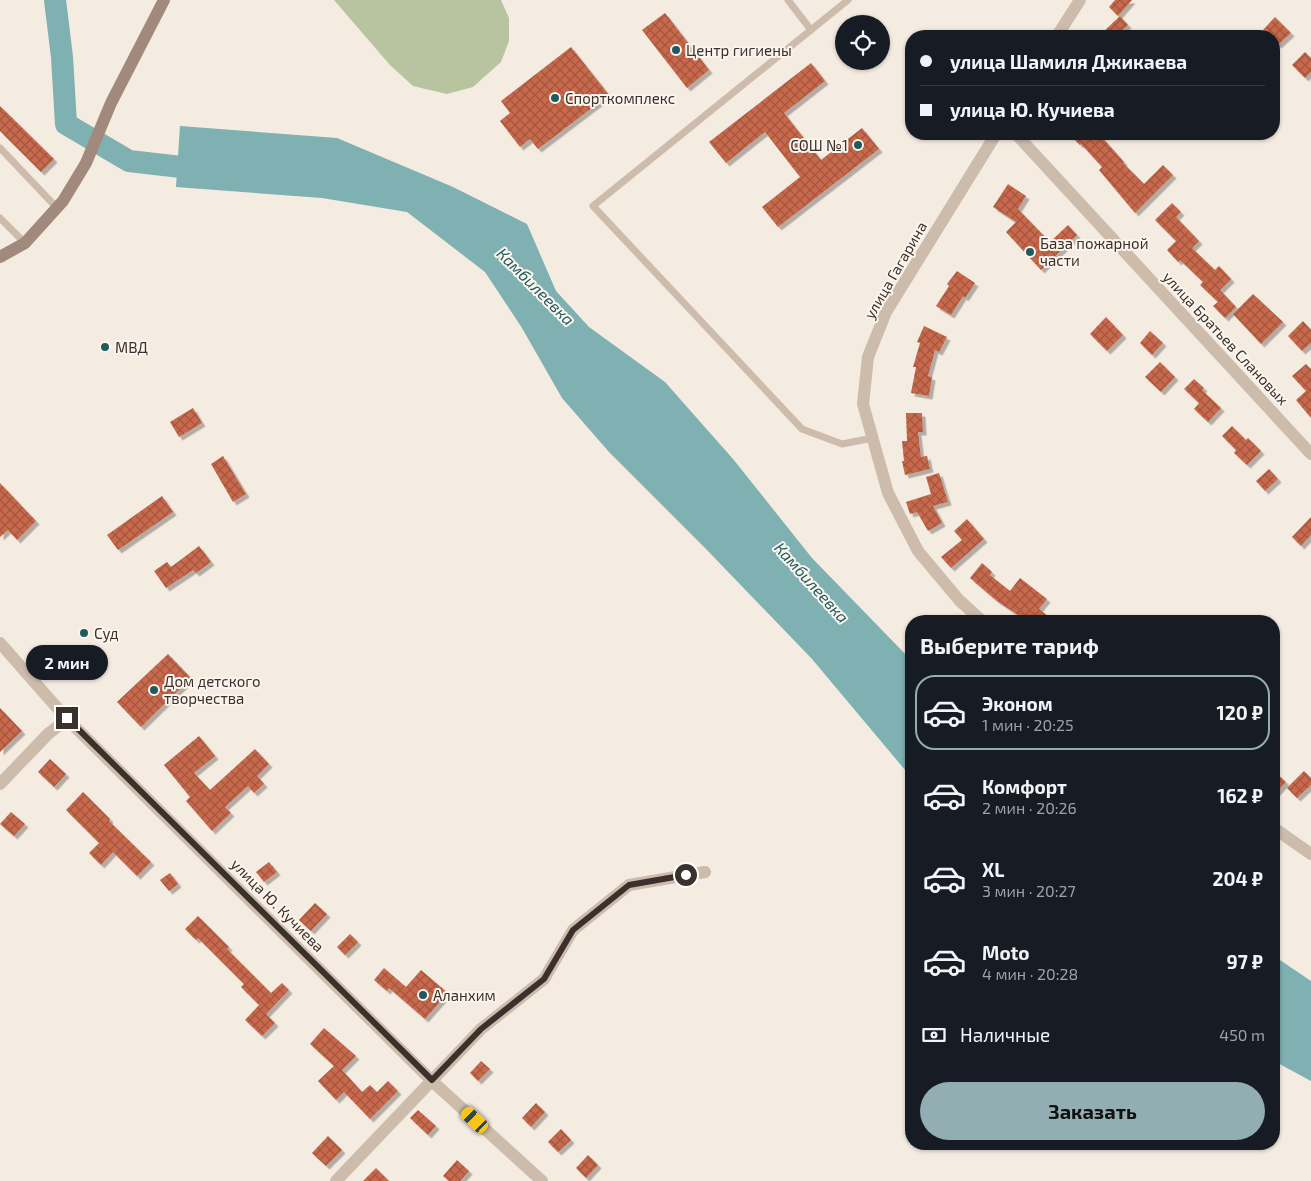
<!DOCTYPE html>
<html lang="ru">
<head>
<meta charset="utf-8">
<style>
  body { margin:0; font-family:"Exo 2",sans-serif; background:#20242c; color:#f1f3f6; height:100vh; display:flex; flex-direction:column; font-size:19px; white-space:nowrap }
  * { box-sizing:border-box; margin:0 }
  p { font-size:16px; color:#9ea1a6 }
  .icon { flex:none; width:28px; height:28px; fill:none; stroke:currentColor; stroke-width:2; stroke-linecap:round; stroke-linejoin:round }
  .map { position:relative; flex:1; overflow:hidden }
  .details { position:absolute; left:905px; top:615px; width:375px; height:535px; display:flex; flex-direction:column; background:#171b24; border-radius:20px; box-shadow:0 1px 4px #0004 }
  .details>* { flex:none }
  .guide { position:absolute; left:905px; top:30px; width:375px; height:110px; border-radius:20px; box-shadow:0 1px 4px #0004; display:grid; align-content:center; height:110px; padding:0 15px; background:#171b24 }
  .tools { position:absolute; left:835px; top:15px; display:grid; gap:10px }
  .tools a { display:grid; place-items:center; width:55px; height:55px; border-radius:50%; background:#171b24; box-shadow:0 1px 4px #0004; font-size:25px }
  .end { position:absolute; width:22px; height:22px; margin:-11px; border:6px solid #3b302b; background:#fff; box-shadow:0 0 0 2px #fff }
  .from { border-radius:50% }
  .bubble { position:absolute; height:35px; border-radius:18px; background:#171b24; box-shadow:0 1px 4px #0004; font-size:16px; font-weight:700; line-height:35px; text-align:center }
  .car { position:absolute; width:15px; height:30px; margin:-15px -8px; border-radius:6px; box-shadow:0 0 4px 1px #0007; background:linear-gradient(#f5c518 24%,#345 0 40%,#f5c518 0 76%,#345 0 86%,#f5c518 0) }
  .guide b { display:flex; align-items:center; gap:18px; height:48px; font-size:19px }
  .guide b+b { border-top:1px solid #363941 }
  .guide i { width:12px; height:12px; background:#f1f3f6 }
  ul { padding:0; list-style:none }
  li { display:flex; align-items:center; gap:15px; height:75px; margin:0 10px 8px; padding:0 5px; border:2px solid transparent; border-radius:20px }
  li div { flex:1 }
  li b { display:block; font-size:19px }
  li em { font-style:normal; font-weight:700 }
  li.on { border-color:#92aeb2 }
  li>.icon { width:45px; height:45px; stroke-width:1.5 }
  h2 { padding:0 15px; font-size:22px; line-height:60px }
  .pay { display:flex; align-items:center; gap:12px; height:55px; padding:0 15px; font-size:19px }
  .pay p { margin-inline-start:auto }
  .button { display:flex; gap:10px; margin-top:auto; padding:10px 15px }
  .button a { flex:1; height:58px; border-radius:30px; background:#92aeb2; color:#111; font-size:20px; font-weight:700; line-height:58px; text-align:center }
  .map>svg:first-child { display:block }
  .grass { fill:#b8c4a0 }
  .water { fill:#7fb0b2 }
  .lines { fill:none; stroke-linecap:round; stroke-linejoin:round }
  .river { stroke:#7fb0b2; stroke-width:22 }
  .building { fill:url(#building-cross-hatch); filter:url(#shadow) }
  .service { stroke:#cdbbac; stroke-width:7 }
  .minor { stroke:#cdbbac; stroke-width:12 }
  .tertiary { stroke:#cdbbac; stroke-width:12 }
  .secondary { stroke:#a18a7d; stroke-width:12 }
  .route { stroke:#3b302b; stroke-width:6 }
  .poi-dot { fill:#1f5a5e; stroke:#fbf5ee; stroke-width:2 }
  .labels { text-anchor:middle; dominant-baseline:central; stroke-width:4; stroke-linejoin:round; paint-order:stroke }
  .poi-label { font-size:15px; fill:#3b302b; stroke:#fbf5ee; text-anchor:start }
  .street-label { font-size:15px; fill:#3b302b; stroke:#fbf5ee }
  .water-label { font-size:16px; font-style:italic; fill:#1f5a5e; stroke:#fbf5ee }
</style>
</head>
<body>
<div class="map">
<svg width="1311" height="1181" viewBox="0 0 1311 1181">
  <defs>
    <pattern id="building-cross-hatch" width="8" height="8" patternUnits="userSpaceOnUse" patternTransform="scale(1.25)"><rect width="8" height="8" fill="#c8694b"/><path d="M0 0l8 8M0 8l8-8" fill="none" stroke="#a4573f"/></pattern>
    <filter id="shadow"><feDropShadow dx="3.5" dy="3.5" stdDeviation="0" flood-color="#0004"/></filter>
  </defs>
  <rect width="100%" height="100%" fill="#f4ebe1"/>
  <polygon class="grass" points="334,0 501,0 509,18 509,41 501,62 473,87 447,94 413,86 390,65"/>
  <g class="water">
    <polygon points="180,126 337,138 453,187 527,224 556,291 589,327 665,382 733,459 812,558 911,660 911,777 812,659 707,550 609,452 562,398 522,328 485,272 407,212 322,198 176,187"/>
    <polygon points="1274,956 1311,981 1311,1081 1274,1061"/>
  </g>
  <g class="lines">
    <polyline class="river" points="55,0 62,57 66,124 129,161 207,170"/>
  </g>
  <g class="building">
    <polygon points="1115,0 1132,0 1118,16 1109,7"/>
    <polygon points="665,13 709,70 687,88 642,30"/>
    <polygon points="1120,16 1128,25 1116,36 1099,36"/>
    <polygon points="1275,17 1291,33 1278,45 1274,41 1274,36 1269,36 1263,30"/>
    <polygon points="571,47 609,95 538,149 530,139 520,147 500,121 510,113 501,101"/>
    <polygon points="1305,52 1311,58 1311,72 1305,78 1292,65"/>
    <polygon points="811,63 825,81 784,113 821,160 862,128 879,149 778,227 762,207 800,177 765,132 726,163 709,142"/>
    <polygon points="0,106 54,159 41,172 0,131"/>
    <polygon points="1069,134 1099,134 1124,162 1123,163 1144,184 1163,165 1173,175 1135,213 1099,170 1102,167 1081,144 1080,145"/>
    <polygon points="1008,184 1026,196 1018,209 1050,242 1068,225 1077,235 1041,270 1006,232 1016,222 993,207"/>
    <polygon points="1172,203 1181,212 1176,217 1199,241 1192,248 1215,270 1219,266 1231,279 1220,290 1236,307 1225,318 1213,306 1218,302 1200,285 1203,282 1180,260 1178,262 1167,250 1176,241 1155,220"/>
    <polygon points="957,271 975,283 965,298 963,296 951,315 936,306 949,286 947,284"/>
    <polygon points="1253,294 1283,322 1261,344 1233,314"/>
    <polygon points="1106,317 1123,335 1107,351 1090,334"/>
    <polygon points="1303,321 1311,330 1311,343 1302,351 1288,336"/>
    <polygon points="924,326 947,337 939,352 935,350 928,376 932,377 929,396 911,393 916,367 913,367 920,343 917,342"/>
    <polygon points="1150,331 1163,343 1152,355 1140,343"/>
    <polygon points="1160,362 1175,377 1161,392 1145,377"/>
    <polygon points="1306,364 1311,369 1311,418 1296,400 1306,391 1292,376"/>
    <polygon points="1194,379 1204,388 1202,390 1221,408 1208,422 1194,409 1199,403 1184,389"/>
    <polygon points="193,408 202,423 179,437 170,422"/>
    <polygon points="906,413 922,413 923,432 918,432 921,457 927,456 930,469 905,475 902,461 904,461 902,441 907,441"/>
    <polygon points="1232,426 1246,440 1248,438 1261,451 1247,465 1234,453 1236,450 1222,436"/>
    <polygon points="223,456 246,494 233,502 211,464"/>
    <polygon points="1269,469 1278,479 1265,491 1256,481"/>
    <polygon points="939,473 948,502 933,506 942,523 928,531 917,512 910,514 906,502 931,494 926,477"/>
    <polygon points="0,483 36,521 17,540 8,530 0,537"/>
    <polygon points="162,496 173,512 118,550 107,535"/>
    <polygon points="1311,517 1311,535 1301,546 1292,537"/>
    <polygon points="967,519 984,539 951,568 941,557 962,540 954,531"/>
    <polygon points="199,546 211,562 196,573 193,570 166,588 154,571 167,562 171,567"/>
    <polygon points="982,563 992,572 990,575 1010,591 1020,578 1047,599 1039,609 1054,621 1027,621 997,601 970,578"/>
    <polygon points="168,654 191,678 141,727 117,702"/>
    <polygon points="0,708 22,731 0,752"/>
    <polygon points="199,736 215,756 194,773 210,790 255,749 269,764 257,776 264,784 254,793 248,786 225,807 231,813 212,831 186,801 190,797 164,765"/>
    <polygon points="50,759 66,774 54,787 38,772"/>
    <polygon points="1274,771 1286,782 1274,795"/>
    <polygon points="1304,771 1311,778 1311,785 1297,798 1287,788"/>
    <polygon points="83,792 110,819 109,821 151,862 137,876 113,852 101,865 89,853 99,843 66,810"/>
    <polygon points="11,812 25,824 14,836 0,824"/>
    <polygon points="269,862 277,872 264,882 256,872"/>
    <polygon points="170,873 178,884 169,891 160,880"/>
    <polygon points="315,903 327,914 311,931 299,920"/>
    <polygon points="198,916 229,947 227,949 271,993 282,983 289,990 266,1014 275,1023 262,1036 245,1020 259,1005 241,987 244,984 198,938 196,940 185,929"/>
    <polygon points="350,934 358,942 345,955 337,947"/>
    <polygon points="384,968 406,987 421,970 448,993 425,1019 389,988 387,991 374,980"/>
    <polygon points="324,1028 356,1056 342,1070 362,1092 370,1085 377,1092 388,1081 398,1091 370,1119 344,1092 336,1100 318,1081 334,1066 310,1044"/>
    <polygon points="481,1061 490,1069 478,1081 470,1073"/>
    <polygon points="536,1103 545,1112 531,1127 522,1118"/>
    <polygon points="418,1110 436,1126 428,1135 410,1118"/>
    <polygon points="561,1129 571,1140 558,1152 548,1142"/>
    <polygon points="328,1136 342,1150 326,1166 312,1153"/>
    <polygon points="588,1155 598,1165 586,1178 576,1168"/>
    <polygon points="457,1160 469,1171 460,1181 449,1181 443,1176"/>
    <polygon points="376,1168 389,1181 363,1181"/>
  </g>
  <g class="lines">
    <g class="service">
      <polyline points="788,0 811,30"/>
      <polyline points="848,0 593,206 802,429 842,444 873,438"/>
      <polyline points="0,148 57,208"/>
      <polyline points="0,218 25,243"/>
    </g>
    <g class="minor">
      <polyline points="1057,36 1080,0"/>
      <polyline points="1016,134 1311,454"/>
      <polyline points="982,621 959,600 918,551 888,493 863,404 868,357 886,312 996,134"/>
      <polyline points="0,784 48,734 67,719"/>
      <polyline points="1274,828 1311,854"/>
      <polyline points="336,1181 481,1029 544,979 573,930 629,885 705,872"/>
    </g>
    <polyline class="tertiary" points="0,643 67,719 432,1081 542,1181"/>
    <polyline class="secondary" points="0,257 25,243 63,201 86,163 111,103 164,0"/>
  </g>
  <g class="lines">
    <polyline class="route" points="67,718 432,1080 481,1029 544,979 573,930 629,885 686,875"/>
  </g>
  <g class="poi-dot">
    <circle cx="676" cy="50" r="5"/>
    <circle cx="555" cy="98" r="5"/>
    <circle cx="858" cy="145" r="5"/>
    <circle cx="1030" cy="252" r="5"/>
    <circle cx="105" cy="347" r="5"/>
    <circle cx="84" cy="633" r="5"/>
    <circle cx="154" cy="690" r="5"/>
    <circle cx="423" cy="995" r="5"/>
  </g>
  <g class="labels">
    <g class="poi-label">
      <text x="686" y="50">Центр гигиены</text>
      <text x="565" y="98">Спорткомплекс</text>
      <text x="848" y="145" text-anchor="end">СОШ №1</text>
      <text x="1040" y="243">База пожарной<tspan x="1040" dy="17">части</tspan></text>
      <text x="115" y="347">МВД</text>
      <text x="94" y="633">Суд</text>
      <text x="164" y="681">Дом детского<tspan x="164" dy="17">творчества</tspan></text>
      <text x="433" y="995">Аланхим</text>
    </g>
    <g class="street-label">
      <text transform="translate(895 270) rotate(-60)">улица Гагарина</text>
      <text transform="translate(1226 338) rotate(47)">улица Братьев Слановых</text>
      <text transform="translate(278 905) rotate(45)">улица Ю. Кучиева</text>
    </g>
    <g class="water-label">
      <text transform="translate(536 286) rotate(45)">Камбилеевка</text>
      <text transform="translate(812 582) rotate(48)">Камбилеевка</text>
    </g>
  </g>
</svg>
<div class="tools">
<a><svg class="icon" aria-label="locate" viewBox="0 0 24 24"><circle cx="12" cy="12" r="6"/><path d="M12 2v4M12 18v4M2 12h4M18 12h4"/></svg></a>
</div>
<i class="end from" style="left:686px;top:875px"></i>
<i class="end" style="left:67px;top:718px"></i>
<div class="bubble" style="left:26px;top:645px;width:82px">2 мин</div>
<i class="car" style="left:475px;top:1120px;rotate:313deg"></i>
<div class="guide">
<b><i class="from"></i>улица Шамиля Джикаева</b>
<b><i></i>улица Ю. Кучиева</b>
</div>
<section class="details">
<h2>Выберите тариф</h2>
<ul>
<li class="on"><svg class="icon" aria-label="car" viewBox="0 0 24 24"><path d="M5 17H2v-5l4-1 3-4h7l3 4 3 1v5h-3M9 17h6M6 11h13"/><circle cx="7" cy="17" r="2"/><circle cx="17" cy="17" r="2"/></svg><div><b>Эконом</b><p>1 мин · 20:25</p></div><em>120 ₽</em></li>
<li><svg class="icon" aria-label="car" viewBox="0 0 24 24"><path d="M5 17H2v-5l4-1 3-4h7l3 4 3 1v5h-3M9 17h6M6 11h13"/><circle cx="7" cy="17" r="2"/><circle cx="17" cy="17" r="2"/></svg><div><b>Комфорт</b><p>2 мин · 20:26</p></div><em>162 ₽</em></li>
<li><svg class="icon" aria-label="car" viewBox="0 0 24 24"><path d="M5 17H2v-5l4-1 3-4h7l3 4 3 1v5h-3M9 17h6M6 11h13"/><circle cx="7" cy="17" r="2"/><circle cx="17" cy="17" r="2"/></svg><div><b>XL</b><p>3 мин · 20:27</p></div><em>204 ₽</em></li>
<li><svg class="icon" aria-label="car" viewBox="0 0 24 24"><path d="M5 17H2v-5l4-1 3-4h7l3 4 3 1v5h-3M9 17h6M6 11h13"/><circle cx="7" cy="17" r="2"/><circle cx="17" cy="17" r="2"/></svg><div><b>Moto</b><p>4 мин · 20:28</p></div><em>97 ₽</em></li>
</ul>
<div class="pay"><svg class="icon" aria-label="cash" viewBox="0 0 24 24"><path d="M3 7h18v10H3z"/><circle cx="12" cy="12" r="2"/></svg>Наличные<p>450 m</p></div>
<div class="button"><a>Заказать</a></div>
</section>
</div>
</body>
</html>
